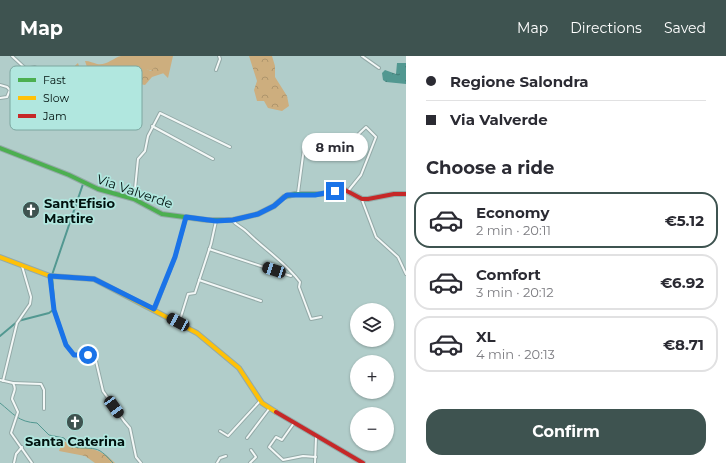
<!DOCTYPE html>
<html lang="en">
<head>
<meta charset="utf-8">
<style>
  body { margin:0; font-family:Montserrat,sans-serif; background:#f2f2f3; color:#2b2b33; height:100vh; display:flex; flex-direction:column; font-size:15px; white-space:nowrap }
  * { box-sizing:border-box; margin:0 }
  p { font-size:13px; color:#7c7c81 }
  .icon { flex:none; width:22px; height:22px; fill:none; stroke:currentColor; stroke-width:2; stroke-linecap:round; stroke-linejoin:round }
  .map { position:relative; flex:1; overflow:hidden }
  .sheet { display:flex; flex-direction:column; background:#fff; width:320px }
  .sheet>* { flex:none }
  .banner { display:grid; align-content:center; height:88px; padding:0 20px; background:#fff }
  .fabs { position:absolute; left:350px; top:247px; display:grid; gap:8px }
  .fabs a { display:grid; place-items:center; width:44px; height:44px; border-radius:50%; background:#fff; box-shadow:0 1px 3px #0004; font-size:20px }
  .end { position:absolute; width:18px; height:18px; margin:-9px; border:5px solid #1a73e8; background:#fff; box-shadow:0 0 0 2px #fff }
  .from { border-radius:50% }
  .bubble { position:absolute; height:28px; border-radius:14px; background:#fff; box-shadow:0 1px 3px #0004; font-size:13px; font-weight:700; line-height:28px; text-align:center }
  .car { position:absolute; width:12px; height:24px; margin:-12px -6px; border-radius:5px; box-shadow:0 0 3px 1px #0007; background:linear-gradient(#222 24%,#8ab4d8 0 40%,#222 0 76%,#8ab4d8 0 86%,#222 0) }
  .banner b { display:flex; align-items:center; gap:14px; height:38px; font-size:15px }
  .banner b+b { border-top:1px solid #e1e1e2 }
  .banner i { width:10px; height:10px; background:#2b2b33 }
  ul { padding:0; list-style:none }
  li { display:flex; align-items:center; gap:12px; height:56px; margin:0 8px 6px; padding:0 12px; border:2px solid #e1e1e2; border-radius:16px }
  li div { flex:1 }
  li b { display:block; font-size:15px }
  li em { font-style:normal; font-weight:700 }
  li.selected { border-color:#3e5350 }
  li>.icon { width:36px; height:36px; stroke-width:1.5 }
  h2 { padding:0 20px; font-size:18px; line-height:48px }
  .button { display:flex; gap:8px; margin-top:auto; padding:8px 20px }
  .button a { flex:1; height:46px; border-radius:16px; background:#3e5350; color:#fff; font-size:16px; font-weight:700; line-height:46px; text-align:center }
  header { display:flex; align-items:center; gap:24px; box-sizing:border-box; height:56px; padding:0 20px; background:#3e5350; color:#fff }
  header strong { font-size:19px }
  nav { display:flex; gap:22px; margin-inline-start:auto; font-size:14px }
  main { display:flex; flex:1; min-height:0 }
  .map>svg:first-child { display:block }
  .grass { fill:#cdae7e }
  .forest { fill:url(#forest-crowns) }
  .water { fill:url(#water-ripples) }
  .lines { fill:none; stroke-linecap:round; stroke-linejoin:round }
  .stream { stroke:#529891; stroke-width:1 }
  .canal { stroke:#529891; stroke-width:2 }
  .street-casing { stroke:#94aaa8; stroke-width:4 }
  .fast-casing { stroke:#94aaa8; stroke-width:6 }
  .slow-casing { stroke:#94aaa8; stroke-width:6 }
  .jam-casing { stroke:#94aaa8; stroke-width:6 }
  .street { stroke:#f3f8f7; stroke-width:2 }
  .fast { stroke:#4caf50; stroke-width:4 }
  .slow { stroke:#ffc107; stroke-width:4 }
  .jam { stroke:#c62828; stroke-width:4 }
  .route { stroke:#1a73e8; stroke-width:5 }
  .labels { text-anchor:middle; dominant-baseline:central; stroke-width:3.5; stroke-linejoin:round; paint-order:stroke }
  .street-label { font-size:13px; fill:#00110e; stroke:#b1e7df }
  .poi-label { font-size:13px; font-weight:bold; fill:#00110e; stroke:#b1e7df; text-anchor:start }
  .key { fill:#b1e7df; stroke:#7ca7a0; stroke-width:1 }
  .key-label { font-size:11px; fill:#00110e }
</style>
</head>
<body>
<header>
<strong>Map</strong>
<nav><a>Map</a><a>Directions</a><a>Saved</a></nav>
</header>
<main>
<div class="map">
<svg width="406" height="407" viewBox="0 0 406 407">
  <defs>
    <pattern id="forest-crowns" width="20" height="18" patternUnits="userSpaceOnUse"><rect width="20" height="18" fill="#cdae7e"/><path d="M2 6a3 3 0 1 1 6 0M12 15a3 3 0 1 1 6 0" fill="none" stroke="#ae956c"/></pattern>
    <pattern id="water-ripples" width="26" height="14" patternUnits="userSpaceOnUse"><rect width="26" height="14" fill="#529891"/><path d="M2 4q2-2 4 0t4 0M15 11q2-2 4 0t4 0" fill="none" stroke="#427b75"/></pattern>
  </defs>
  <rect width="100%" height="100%" fill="#b1cdca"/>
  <path class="grass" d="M121,0h52l-5,22 -5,-5h1l-35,-7 -20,6 -21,-2 -3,-9c5,0 8,2 12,3 9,2 16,-6 24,-8z"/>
  <g class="forest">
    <polygon points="249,0 272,0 275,10 275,21 287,40 289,50 282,55 268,52 264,45 257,45 254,34 257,25"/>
    <path d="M78,7l4,12 9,-6 18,3 20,-6 9,2 4,-1 9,4 4,-4 10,1 -1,5 -12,4 -7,8 -11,-2 -8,15 -2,20 -8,-1 3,-22 -6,-2 -1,8 -6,2 -6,-6 -6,-2 -7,-10 -3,1 -2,5 2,8 -19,9 -3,2 1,2 8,4 14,-4 4,3c7,-2 15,-3 20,4l-16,-1 -28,6 -8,-7 -1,-9 -5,-7 14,-12 -3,-5c10,-8 8,-15 16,-21z"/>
    <path d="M63,385c22,9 35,4 52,22h-20l-10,-7 -26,-5z"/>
  </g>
  <polygon class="water" points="397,7 406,7 406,28 386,26 383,24 382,17 385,14 396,18"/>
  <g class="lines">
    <path class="stream" d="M0,347c14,11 18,19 37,20l12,12 15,3c11,14 17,8 31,11 7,1 13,9 18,14"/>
    <g class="canal">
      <polyline points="54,244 52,219 83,128"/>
      <polyline points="0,280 18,265 49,257 53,254"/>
    </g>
    <defs>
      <g id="street">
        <polyline points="12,0 26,13 35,11 61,30 62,36 55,47 65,45 66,47 61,51 71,49 64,55 72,58"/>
        <polyline points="362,0 379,12"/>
        <polyline points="216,14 220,3 219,0"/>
        <polyline points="0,29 7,31 10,34 7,41 0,42"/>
        <polyline points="152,70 213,103"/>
        <polyline points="345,91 366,71 376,81 361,119 348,135"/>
        <polyline points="298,137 304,92 307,89 315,86"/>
        <polyline points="134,143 138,103 145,95 148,80 160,57 230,91"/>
        <polyline points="362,144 376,181 398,201 406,218"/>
        <path d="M232,164c5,6 10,7 15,12 17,17 38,30 53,50l-1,5 12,32 10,-2"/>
        <polyline points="209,193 291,220"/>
        <polyline points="50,220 54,254 66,289 74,299 88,299 95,301 103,335 124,365 130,372 136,401 141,407"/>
        <polyline points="199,224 261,245"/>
        <polyline points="155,253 175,201 186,162"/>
        <polyline points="179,267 188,238 195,237 211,188 216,165"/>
        <path d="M0,324l13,3c4,7 0,9 -1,16l6,13 -7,21 21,30"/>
        <polyline points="3,325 17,267 30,248 31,241 22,210"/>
        <polyline points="13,327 41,328 44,334 44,353"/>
        <polyline points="294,367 282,384 276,381 269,391 283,404 303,400 316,401"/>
        <polyline points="220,375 228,380 260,345"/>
        <polyline points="247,382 269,353"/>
        <polyline points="14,407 16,398 22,391"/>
        <polyline points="217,407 220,402 226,400"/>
        <polyline points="250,407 256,401 251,394"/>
        <polyline points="315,407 316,381"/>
      </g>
      <polyline id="fast" points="0,92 69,119 98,133 134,143 162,158 207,164 233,164 258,158 274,150 284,141 295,138 321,138"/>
      <polyline id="slow" points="0,201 50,220 94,223 197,277 239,312 262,347 276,356"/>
      <g id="jam">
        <polyline points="321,138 345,134 362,143 368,143 394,138 406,138"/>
        <polyline points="276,356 363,407"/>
      </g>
    </defs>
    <use href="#street" class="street-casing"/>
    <use href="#fast" class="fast-casing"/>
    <use href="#slow" class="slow-casing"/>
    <use href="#jam" class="jam-casing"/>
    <use href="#street" class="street"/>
    <use href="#fast" class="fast"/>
    <use href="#slow" class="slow"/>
    <use href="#jam" class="jam"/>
  </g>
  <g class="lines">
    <polyline class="route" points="88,299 74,299 66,289 54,254 50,220 94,223 154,253 175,201 186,161 216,165 233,164 258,158 274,150 287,139 315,139 335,135"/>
  </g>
  <defs>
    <symbol id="church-disc" viewBox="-11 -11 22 22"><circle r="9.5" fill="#3e5350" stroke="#b1e7df"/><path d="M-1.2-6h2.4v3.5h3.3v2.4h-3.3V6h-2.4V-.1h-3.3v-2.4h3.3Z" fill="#fff"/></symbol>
  </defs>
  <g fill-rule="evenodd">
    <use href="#church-disc" x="21" y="144" width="20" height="20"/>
    <use href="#church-disc" x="65" y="356" width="20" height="20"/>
  </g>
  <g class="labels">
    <g class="street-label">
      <text transform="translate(135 135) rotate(19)">Via Valverde</text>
    </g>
    <g class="poi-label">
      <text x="44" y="147">Sant'Efisio<tspan x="44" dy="15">Martire</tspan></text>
      <text x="75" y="385" text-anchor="middle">Santa Caterina</text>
    </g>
  </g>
  <rect x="10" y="10" width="132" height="64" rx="6" class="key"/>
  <rect x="18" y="22" width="18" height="4" fill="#4caf50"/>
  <rect x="18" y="40" width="18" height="4" fill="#ffc107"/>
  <rect x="18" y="58" width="18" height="4" fill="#c62828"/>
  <g class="key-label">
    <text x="43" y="28">Fast</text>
    <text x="43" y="46">Slow</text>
    <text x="43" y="64">Jam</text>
  </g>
</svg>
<div class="fabs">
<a><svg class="icon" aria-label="layers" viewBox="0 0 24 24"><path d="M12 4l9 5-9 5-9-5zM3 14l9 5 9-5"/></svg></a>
<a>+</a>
<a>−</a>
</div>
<i class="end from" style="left:88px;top:299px"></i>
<i class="end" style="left:335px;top:135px"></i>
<div class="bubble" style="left:302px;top:77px;width:66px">8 min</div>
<i class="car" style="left:274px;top:214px;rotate:288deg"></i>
<i class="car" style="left:178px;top:266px;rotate:298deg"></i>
<i class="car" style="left:114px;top:351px;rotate:144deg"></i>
</div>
<section class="sheet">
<div class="banner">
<b><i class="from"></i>Regione Salondra</b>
<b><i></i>Via Valverde</b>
</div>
<h2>Choose a ride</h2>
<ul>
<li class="selected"><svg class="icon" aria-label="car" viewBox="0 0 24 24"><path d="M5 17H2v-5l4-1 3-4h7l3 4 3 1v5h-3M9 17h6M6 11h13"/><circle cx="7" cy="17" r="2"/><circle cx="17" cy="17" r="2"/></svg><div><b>Economy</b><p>2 min · 20:11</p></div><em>€5.12</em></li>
<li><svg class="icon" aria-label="car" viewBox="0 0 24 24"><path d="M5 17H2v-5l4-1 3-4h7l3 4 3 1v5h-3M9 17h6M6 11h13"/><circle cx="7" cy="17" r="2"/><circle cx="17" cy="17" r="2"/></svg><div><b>Comfort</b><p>3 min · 20:12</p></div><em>€6.92</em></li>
<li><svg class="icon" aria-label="car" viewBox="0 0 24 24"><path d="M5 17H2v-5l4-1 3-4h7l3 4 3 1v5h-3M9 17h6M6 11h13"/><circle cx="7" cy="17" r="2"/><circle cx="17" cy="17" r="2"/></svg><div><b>XL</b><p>4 min · 20:13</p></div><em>€8.71</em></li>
</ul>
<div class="button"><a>Confirm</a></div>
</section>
</main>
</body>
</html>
